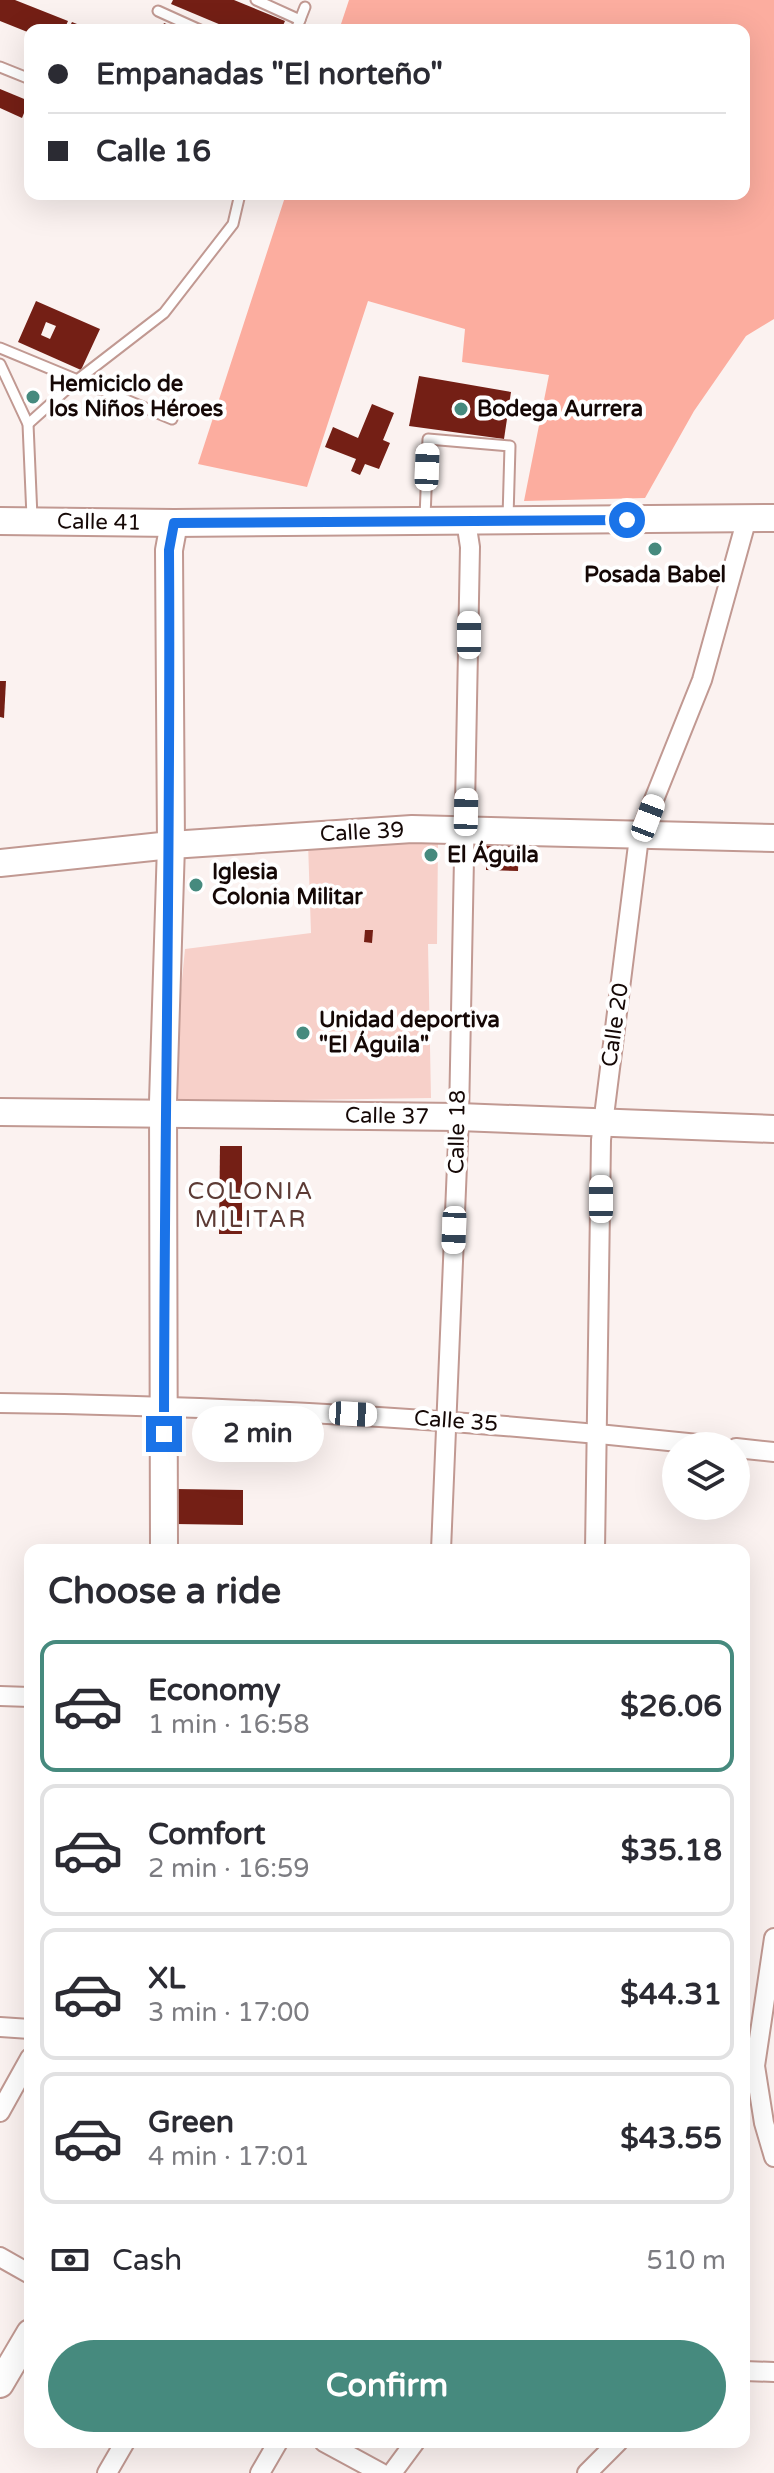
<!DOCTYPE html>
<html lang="en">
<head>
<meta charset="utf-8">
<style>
  body { margin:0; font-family:"Varela Round",sans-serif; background:#f2f2f3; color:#2b2b33; height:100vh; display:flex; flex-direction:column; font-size:30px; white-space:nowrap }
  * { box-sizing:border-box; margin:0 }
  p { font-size:26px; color:#7c7c81 }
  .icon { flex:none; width:44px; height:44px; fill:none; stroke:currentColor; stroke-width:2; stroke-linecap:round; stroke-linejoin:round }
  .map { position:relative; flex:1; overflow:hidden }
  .sheet { position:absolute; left:24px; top:1544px; width:726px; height:904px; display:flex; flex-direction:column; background:#fff; border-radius:16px; box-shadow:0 8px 32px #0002 }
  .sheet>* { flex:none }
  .banner { position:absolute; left:24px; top:24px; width:726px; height:176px; border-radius:16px; box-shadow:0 8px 32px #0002; display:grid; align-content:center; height:176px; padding:0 24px; background:#fff }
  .controls { position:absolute; left:662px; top:1432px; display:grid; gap:16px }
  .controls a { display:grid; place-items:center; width:88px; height:88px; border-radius:50%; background:#fff; box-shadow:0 8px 32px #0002; font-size:40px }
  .end { position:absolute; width:36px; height:36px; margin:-18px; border:10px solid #1a73e8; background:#fff; box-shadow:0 0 0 4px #fff }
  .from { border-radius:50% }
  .bubble { position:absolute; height:56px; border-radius:28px; background:#fff; box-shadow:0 8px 32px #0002; font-size:26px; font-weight:700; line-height:56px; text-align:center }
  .car { position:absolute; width:24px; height:48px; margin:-24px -12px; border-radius:10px; box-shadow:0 0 6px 2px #0007; background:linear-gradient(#fff 24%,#345 0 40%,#fff 0 76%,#345 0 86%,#fff 0) }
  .banner b { display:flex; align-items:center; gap:28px; height:76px; font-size:30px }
  .banner b+b { border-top:2px solid #e1e1e2 }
  .banner i { width:20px; height:20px; background:#2b2b33 }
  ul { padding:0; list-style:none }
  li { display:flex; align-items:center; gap:24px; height:132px; margin:0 16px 12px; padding:0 8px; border:4px solid #e1e1e2; border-radius:16px }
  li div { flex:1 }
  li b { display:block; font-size:30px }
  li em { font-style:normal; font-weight:700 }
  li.on { border-color:#468a7e }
  li>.icon { width:72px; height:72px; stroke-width:1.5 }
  h2 { padding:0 24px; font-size:36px; line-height:96px }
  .pay { display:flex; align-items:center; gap:20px; height:88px; padding:0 24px; font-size:30px }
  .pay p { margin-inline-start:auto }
  .button { display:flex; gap:16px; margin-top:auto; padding:16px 24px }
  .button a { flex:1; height:92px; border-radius:48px; background:#468a7e; color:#fff; font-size:32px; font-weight:700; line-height:92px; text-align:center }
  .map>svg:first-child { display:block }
  .green { fill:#f7d0c9 }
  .forest { fill:#fcad9f }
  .building { fill:#741f15; fill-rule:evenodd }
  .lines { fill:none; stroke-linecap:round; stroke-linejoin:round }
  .lane-casing { stroke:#c19992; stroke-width:13 }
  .street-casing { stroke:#c19992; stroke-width:22 }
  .secondary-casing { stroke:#c19992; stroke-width:30 }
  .lane { stroke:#fff; stroke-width:9 }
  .street { stroke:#fff; stroke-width:18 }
  .secondary { stroke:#fff; stroke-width:26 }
  .route { stroke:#1a73e8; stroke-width:10 }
  .poi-dot { fill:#468a7e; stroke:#fff; stroke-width:3 }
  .labels { text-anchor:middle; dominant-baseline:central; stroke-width:8; stroke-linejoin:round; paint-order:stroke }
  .poi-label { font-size:22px; font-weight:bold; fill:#150806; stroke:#fff; text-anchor:start }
  .street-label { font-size:22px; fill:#150806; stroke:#fff }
  .neighbourhood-label { font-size:24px; letter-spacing:2px; fill:#5d3b35; stroke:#fff }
</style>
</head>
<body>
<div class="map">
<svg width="774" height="2473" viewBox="0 0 774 2473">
  <rect width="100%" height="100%" fill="#fbf2f0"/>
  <polygon class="green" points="438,841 437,944 428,944 431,1098 170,1102 185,949 311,933 308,843"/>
  <polygon class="forest" points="349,0 774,0 774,319 746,336 694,411 645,498 524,501 549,375 462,362 465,329 368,301 307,487 198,464 286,194 744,194 744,30 339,30"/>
  <g class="building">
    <polygon points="0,0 15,0 68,21 64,30 30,30 30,33 0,21"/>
    <polygon points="173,0 234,0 285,21 281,30 233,30 171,4"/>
    <polygon points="72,22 92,30 68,30"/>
    <polygon points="164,23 181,30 161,30"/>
    <polygon points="0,89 29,101 22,118 0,108"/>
    <path d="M36,301l64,28 -19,41 -63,-28zM46,322l10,4 -6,13 -9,-4z"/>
    <polygon points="419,376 511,392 504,439 409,426"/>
    <polygon points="372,404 394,413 383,440 390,443 379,469 365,464 360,475 351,471 356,459 325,447 333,427 358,438"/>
    <polygon points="0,681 6,681 4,718 0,717"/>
    <polygon points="486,841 519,842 518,871 486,870"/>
    <polygon points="365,930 373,930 372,943 364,942"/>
    <polygon points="220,1146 242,1146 242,1234 219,1234"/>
    <polygon points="175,1489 243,1490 243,1525 175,1524"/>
  </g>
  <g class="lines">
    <defs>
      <g id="lane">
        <polyline points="256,0 300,20"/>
        <polyline points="158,11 200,30"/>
        <polyline points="296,30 305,7"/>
        <polyline points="0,67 30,79"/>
        <polyline points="0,348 172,419"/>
        <polyline points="0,364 28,424 32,517"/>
        <polyline points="28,424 76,381 164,313 233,224 240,194"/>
        <polyline points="425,518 428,439 510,446 508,518"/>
      </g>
      <g id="street">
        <path d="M0,1403c241,3 479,17 718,43"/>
        <polyline points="736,1448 774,1452"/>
        <polyline points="441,1550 459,1117 470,547 466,521"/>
        <polyline points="595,1550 601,1140 639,837 702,680 747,518"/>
        <polyline points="0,1696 30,1697"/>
        <polyline points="774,1938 755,2066 764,2123 774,2157"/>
        <polyline points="0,2027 30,2029"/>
        <polyline points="0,2112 30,2058"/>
        <polyline points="0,2257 30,2274"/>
        <polyline points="744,2371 774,2372"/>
        <polyline points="324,2442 381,2473"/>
        <polyline points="107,2473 125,2442"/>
        <polyline points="260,2473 278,2442"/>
        <polyline points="392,2473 415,2442"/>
        <polyline points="587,2473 618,2442"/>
      </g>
      <g id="secondary">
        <polyline points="0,521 174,523 774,518"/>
        <polyline points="0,863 171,845 412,829 774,838"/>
        <polyline points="0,1112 459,1117 774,1129"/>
        <polyline points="164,1550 163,1102 171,845 169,550 174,523"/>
        <polyline points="0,2384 30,2333"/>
      </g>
    </defs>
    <use href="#lane" class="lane-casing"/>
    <use href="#street" class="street-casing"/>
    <use href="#secondary" class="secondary-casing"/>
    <use href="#lane" class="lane"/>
    <use href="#street" class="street"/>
    <use href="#secondary" class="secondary"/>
  </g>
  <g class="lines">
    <path class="route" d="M164,1434c0,-295 7,-589 5,-884l5,-27 453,-3"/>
  </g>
  <g class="poi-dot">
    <circle cx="33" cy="397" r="8"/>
    <circle cx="461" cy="409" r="8"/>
    <circle cx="655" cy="549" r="8"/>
    <circle cx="431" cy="855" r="8"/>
    <circle cx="196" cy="885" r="8"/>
    <circle cx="303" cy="1033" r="8"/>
  </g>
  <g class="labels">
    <g class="poi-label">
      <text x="49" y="384">Hemiciclo de<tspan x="49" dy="25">los Niños Héroes</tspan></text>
      <text x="477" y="409">Bodega Aurrera</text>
      <text x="655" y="575" text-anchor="middle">Posada Babel</text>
      <text x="447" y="855">El Águila</text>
      <text x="212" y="872">Iglesia<tspan x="212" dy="25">Colonia Militar</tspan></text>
      <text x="319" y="1020">Unidad deportiva<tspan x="319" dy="25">"El Águila"</tspan></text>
    </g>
    <g class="street-label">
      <text transform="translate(99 522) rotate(1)">Calle 41</text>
      <text transform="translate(362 832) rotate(-3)">Calle 39</text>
      <text transform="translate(615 1025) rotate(-82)">Calle 20</text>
      <text transform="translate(387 1116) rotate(1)">Calle 37</text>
      <text transform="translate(457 1132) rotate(-89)">Calle 18</text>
      <text transform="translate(456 1421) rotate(4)">Calle 35</text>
    </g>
    <g class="neighbourhood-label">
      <text x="251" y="1191">COLONIA<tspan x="251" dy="28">MILITAR</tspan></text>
    </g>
  </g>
</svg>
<div class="controls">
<a><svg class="icon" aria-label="layers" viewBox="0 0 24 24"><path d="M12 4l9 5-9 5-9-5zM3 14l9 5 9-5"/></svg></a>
</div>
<i class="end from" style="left:627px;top:520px"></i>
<i class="end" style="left:164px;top:1434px"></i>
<div class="bubble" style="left:192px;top:1406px;width:132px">2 min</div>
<i class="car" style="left:427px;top:467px;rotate:2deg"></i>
<i class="car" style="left:469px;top:635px;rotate:0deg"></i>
<i class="car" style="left:466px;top:812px;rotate:1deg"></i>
<i class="car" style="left:648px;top:818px;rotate:21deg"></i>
<i class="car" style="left:601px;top:1199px;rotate:0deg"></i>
<i class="car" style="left:454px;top:1230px;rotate:182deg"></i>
<i class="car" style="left:353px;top:1414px;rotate:93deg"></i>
<div class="banner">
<b><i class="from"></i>Empanadas &quot;El norteño&quot;</b>
<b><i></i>Calle 16</b>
</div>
<section class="sheet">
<h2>Choose a ride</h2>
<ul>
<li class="on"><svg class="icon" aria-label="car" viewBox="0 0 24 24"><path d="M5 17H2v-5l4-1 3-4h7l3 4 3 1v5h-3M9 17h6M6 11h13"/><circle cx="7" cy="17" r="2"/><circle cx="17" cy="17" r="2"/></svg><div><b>Economy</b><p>1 min · 16:58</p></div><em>$26.06</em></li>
<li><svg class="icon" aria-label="car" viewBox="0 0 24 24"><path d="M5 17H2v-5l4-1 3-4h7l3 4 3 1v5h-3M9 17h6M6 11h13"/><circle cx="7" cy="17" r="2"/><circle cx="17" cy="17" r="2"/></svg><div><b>Comfort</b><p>2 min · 16:59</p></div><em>$35.18</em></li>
<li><svg class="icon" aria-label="car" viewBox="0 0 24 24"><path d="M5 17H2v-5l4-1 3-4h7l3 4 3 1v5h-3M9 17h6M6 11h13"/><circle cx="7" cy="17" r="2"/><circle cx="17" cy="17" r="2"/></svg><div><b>XL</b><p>3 min · 17:00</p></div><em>$44.31</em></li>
<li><svg class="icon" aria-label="car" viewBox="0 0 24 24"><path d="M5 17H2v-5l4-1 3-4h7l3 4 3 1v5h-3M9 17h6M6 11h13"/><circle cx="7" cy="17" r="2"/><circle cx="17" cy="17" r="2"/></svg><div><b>Green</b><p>4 min · 17:01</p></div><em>$43.55</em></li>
</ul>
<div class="pay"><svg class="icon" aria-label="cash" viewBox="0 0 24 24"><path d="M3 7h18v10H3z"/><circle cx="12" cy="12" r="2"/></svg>Cash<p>510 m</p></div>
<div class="button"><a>Confirm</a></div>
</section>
</div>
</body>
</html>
